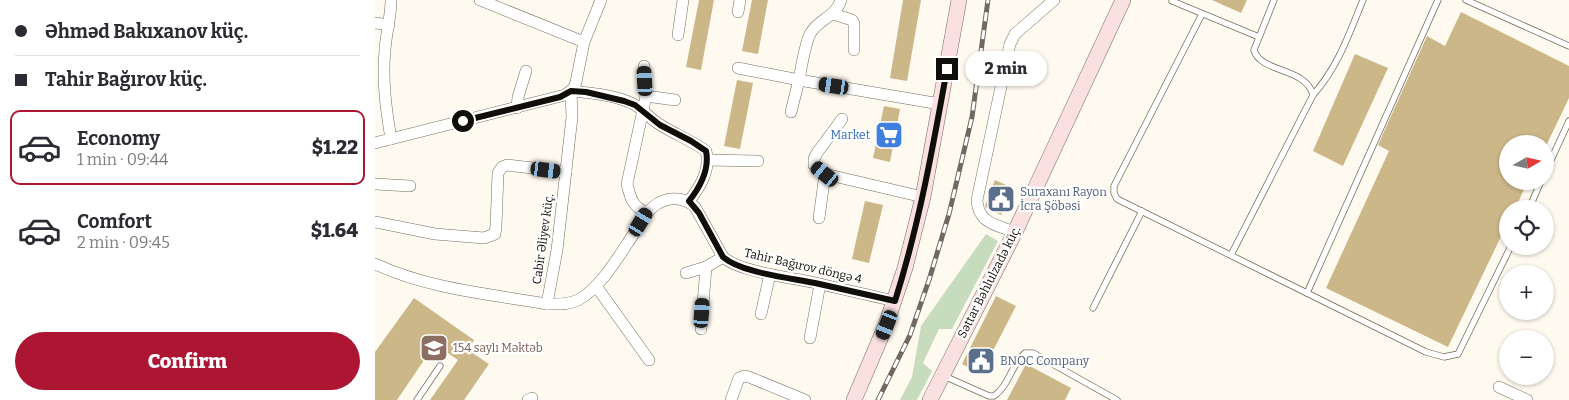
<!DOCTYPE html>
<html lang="en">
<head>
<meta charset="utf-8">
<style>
  body { margin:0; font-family:Bitter,serif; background:#f2f2f3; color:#2b2b33; height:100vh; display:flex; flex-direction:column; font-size:19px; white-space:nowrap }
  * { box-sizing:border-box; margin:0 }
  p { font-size:16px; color:#7c7c81 }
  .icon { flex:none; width:28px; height:28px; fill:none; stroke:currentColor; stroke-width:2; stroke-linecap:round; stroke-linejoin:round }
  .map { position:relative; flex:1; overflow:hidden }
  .sheet { display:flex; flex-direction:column; background:#fff; width:375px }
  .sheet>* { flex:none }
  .top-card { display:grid; align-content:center; height:110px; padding:0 15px; background:#fff }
  .needle { width:32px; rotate:81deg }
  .fabs { position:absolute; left:1124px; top:135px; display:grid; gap:10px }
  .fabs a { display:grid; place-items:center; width:55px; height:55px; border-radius:50%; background:#fff; box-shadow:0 1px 4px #0004; font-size:25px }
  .end { position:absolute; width:22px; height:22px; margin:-11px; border:6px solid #100e08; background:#fff; box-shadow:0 0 0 2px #fff }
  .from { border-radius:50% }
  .bubble { position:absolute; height:35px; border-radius:18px; background:#fff; box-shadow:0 1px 4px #0004; font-size:16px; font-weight:800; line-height:35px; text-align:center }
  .car { position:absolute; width:15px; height:30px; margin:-15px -8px; border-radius:6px; box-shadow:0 0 4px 1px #0007; background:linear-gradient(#222 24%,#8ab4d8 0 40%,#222 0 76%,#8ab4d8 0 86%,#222 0) }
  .top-card b { display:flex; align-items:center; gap:18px; height:48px; font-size:19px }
  .top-card b+b { border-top:1px solid #e1e1e2 }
  .top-card i { width:12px; height:12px; background:#2b2b33 }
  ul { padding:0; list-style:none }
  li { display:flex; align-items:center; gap:15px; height:75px; margin:0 10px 8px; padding:0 5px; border:2px solid transparent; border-radius:10px }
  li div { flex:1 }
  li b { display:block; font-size:19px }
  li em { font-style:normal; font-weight:800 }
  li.active { border-color:#ac1632 }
  li>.icon { width:45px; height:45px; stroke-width:1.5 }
  .primary-button { display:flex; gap:10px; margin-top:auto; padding:10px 15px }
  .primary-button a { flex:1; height:58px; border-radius:30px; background:#ac1632; color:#fff; font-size:20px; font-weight:800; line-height:58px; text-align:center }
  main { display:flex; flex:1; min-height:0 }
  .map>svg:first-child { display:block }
  .green { fill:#c7dbbd }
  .building { fill:#ccb789 }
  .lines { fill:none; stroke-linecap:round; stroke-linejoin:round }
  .lane-casing { stroke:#746d5e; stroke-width:7 }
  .street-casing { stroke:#746d5e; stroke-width:12 }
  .secondary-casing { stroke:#746d5e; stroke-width:16 }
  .lane { stroke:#fff; stroke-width:5.5 }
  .street { stroke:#fff; stroke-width:11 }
  .secondary { stroke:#fbe0e1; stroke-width:15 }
  .rail-casing { stroke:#6d6a62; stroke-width:5 }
  .rail { stroke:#fff; stroke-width:3; stroke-dasharray:9; stroke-linecap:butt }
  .route { stroke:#100e08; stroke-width:6 }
  .labels { text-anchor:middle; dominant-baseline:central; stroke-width:4.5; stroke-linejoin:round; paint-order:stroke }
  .shop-label { font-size:12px; fill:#366cbe; stroke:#fff; text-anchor:end }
  .service-label { font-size:12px; fill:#4e5e75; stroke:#fff; text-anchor:start }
  .street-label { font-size:12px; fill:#100e08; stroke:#fff }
  .education-label { font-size:12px; fill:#785e54; stroke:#fff; text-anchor:start }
</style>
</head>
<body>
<main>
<section class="sheet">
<div class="top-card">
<b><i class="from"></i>Əhməd Bakıxanov küç.</b>
<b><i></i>Tahir Bağırov küç.</b>
</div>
<ul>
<li class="active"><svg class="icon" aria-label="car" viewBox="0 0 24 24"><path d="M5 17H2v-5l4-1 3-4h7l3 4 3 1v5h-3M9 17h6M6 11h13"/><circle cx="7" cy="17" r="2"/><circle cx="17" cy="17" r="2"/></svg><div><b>Economy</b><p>1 min · 09:44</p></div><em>$1.22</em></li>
<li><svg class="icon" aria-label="car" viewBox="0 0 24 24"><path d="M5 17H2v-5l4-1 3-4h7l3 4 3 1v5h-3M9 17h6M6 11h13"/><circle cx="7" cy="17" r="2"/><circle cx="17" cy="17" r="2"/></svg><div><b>Comfort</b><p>2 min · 09:45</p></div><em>$1.64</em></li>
</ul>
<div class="primary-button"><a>Confirm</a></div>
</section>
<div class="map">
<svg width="1194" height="400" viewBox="0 0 1194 400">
  <rect width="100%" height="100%" fill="#fffaf0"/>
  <polygon class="green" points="611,234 623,241 577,329 564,329 548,363 557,371 542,400 525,400 537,377 546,326"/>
  <g class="building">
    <polygon points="324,0 339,0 326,70 311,67"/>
    <polygon points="377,0 393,0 383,54 367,51"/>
    <polygon points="528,0 546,0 532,81 515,78"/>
    <polygon points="837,0 872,0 866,13"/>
    <polygon points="1086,12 1194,66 1194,98 1172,144 1132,144 1132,181 1153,181 1140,209 1132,209 1132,224 1073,347 951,288 1014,151 1003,145 1052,36 1070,46"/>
    <polygon points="980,54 1013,68 968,166 938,151"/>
    <polygon points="362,80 378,83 365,149 349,146"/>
    <polygon points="509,106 525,109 515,162 498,158"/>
    <polygon points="620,180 638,188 626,215 612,208 610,206"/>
    <polygon points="490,201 508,205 494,263 477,259"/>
    <polygon points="621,296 641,306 606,374 587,364"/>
    <polygon points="39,298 99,340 93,350 114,364 89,400 55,400 83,360 60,344 22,400 0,400 0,352"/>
    <polygon points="651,364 696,388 690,400 632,400"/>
  </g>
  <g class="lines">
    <defs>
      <g id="lane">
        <polyline points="1091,0 1194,46"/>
        <polyline points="797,1 884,37"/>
        <polyline points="827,14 739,186 739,193 742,199 1051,352 1069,357 1083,354 1136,246"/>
        <path d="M938,95c25,-28 36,-61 50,-95"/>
        <polyline points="1170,173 1194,121"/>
        <polyline points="1154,209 1166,181"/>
        <path d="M856,255l82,-160c-7,-28 -53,-22 -59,-45l20,-50"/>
        <polyline points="932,293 1063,0"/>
        <polyline points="718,308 767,211"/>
        <path d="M569,376l45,20h5c15,-10 17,-31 31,-43h8l84,47"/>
        <polyline points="42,400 65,366"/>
      </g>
      <g id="street">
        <polyline points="105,0 209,42"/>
        <path d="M466,0c-6,18 -23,19 -31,34 -5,10 -9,35 -11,46l141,24"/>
        <polyline points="363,12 365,0"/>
        <polyline points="458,14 477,20 479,24 479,50"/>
        <polyline points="0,23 14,25"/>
        <polyline points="303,35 308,0"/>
        <path d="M269,66l2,30 -19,88c4,16 5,21 19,29"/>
        <polyline points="363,68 424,80 416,112"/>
        <polyline points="271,96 300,100"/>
        <polyline points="142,108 143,97 151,71"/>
        <polyline points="467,119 442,153 439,159 439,165 450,174 548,197"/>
        <path d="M16,139c-5,-30 -9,-59 -6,-89 1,-17 6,-33 6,-50"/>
        <polyline points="0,143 190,95 199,88 201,82 209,42 226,0"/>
        <polyline points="332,160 383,161"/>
        <polyline points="0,184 35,186"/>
        <polyline points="444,218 450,174"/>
        <polyline points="0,222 60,234 109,238 120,234 121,226 123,173 127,167 132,165 191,172"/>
        <path d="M640,232c-19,-7 -37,-9 -38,-32l33,-156 5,-10 39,-34"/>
        <path d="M0,264c54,25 114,30 172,40l10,-54 15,-133 -1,-26c20,2 46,4 64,14 9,5 15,14 24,19 15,10 32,16 47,27 5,19 -6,36 -17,50"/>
        <polyline points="311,273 331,267 348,257"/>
        <polyline points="221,286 274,360"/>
        <path d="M172,304c10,0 21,1 31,-4 23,-12 42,-46 57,-68 5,-8 10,-19 18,-25 13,-11 30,-11 42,0l28,50c17,15 65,20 88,25 28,6 56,13 84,19"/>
        <polyline points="386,314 395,274"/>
        <polyline points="326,329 331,267"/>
        <polyline points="435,338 445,284"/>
        <polyline points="1124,387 1152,400"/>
        <polyline points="153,400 157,398"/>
        <polyline points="356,400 364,378 369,376 374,377 430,400"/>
      </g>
      <g id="secondary">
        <polyline points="479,400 511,325 530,268 548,197 584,0"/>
        <polyline points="555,400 640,232 748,0"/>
      </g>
    </defs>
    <use href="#lane" class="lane-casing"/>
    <use href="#street" class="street-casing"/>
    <use href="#secondary" class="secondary-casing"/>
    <use href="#lane" class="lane"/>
    <use href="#street" class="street"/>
    <use href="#secondary" class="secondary"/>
    <defs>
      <polyline id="rail" points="503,400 535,335 554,280 574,214 597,117 613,0"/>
    </defs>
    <use href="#rail" class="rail-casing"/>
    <use href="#rail" class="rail"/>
  </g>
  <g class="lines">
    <path class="route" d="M88,121l97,-24 11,-6 15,1 38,9 11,4 25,20 31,16 15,10c4,19 -6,36 -17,50l10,12 24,44c18,16 68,21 92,26 27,6 53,12 80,18 24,-76 38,-154 52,-232"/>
  </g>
  <defs>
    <symbol id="supermarket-square" viewBox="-11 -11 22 22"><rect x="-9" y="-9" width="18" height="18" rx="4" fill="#3f7fe0" stroke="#fff"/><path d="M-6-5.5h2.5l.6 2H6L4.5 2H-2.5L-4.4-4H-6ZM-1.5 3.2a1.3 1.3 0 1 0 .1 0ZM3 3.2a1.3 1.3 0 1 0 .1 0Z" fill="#fff"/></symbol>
    <symbol id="civic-square" viewBox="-11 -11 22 22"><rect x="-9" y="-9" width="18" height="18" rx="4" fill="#5c6f8a" stroke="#fff"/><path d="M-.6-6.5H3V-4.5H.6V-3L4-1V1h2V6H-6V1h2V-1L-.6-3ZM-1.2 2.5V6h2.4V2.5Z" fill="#fff"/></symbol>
    <symbol id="school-square" viewBox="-11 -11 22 22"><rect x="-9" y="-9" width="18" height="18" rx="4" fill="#8d6e63" stroke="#fff"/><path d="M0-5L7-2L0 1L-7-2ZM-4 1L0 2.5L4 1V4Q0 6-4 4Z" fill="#fff"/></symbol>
  </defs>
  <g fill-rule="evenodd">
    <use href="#supermarket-square" x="498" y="119" width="32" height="32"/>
    <use href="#civic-square" x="610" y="183" width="32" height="32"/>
    <use href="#school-square" x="43" y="332" width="32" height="32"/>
    <use href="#civic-square" x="590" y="345" width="32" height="32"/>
  </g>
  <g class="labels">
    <g class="shop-label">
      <text x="495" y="135">Market</text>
    </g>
    <g class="service-label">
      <text x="645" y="192">Suraxanı Rayon<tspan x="645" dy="14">İcra Şöbəsi</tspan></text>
      <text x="625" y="361">BNOC Company</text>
    </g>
    <g class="street-label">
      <text transform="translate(168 239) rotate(-82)">Cabir Əliyev küç.</text>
      <text transform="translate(428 266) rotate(13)">Tahir Bağırov döngə 4</text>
      <text transform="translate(614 282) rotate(-63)">Səttar Bəhlulzadə küç.</text>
    </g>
    <g class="education-label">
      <text x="78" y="348">154 saylı Məktəb</text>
    </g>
  </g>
</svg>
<div class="fabs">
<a><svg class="needle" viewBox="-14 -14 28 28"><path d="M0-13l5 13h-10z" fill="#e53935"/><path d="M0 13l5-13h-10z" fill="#7c7c81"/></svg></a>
<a><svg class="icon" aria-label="locate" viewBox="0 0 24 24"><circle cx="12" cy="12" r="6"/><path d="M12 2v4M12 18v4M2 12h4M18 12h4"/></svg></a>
<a>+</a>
<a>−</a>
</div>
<i class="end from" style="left:88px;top:121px"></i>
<i class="end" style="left:572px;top:69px"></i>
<div class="bubble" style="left:590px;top:51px;width:82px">2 min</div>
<i class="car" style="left:270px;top:81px;rotate:357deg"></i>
<i class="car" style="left:459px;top:86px;rotate:279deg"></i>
<i class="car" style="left:171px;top:170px;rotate:97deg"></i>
<i class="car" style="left:450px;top:174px;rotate:309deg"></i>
<i class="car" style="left:266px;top:222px;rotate:31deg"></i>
<i class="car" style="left:327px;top:313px;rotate:4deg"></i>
<i class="car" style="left:512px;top:325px;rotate:202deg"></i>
</div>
</main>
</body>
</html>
